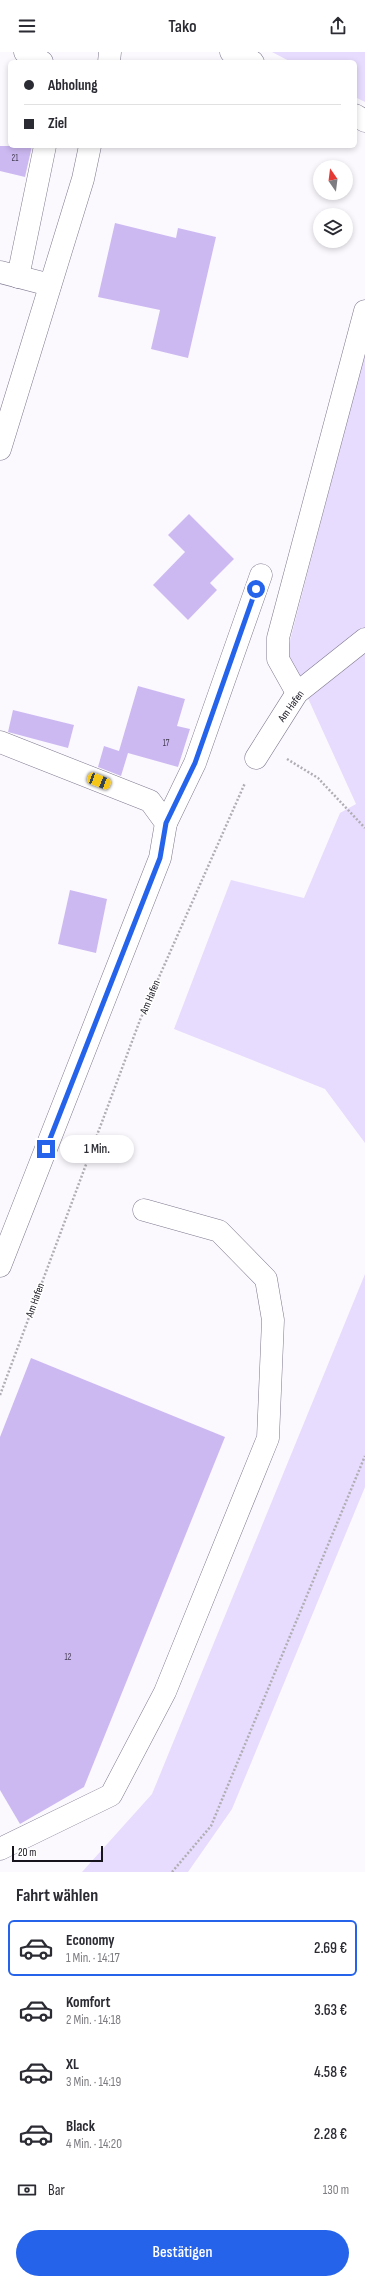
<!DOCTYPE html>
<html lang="de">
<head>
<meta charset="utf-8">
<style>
  body { margin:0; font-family:"Sofia Sans Condensed",sans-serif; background:#f7f7f7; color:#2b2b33; height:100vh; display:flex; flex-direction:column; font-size:15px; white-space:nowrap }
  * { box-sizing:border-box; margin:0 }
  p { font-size:13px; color:#7c7c81 }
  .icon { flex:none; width:22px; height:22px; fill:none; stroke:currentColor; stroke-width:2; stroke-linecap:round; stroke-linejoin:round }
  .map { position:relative; height:1820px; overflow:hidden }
  .panel { display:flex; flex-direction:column; background:#fff; flex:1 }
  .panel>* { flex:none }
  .top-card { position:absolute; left:8px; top:8px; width:349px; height:88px; border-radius:6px; box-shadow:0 2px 6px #0003; display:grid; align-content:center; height:88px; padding:0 16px; background:#fff }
  .needle { width:26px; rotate:346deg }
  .fabs { position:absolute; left:313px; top:108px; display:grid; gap:8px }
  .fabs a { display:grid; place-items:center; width:40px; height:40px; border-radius:50%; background:#fff; box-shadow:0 2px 6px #0003; font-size:20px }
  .scale { position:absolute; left:12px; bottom:10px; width:91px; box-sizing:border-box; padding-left:4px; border:2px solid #17141d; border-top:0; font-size:11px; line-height:14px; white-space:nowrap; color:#17141d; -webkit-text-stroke:3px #fff; paint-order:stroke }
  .end { position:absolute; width:18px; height:18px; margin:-9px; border:5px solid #2563eb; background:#fff; box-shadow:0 0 0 2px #fff }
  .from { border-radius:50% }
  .bubble { position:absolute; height:28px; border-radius:14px; background:#fff; box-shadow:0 2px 6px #0003; font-size:13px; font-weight:600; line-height:28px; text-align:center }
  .car { position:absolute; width:12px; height:24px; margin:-12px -6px; border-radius:5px; box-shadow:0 0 3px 1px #0007; background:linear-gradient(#f5c518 24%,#345 0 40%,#f5c518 0 76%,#345 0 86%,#f5c518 0) }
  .top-card b { display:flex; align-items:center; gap:14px; height:38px; font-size:15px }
  .top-card b+b { border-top:1px solid #e1e1e2 }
  .top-card i { width:10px; height:10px; background:#2b2b33 }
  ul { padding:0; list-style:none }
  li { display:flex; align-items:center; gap:12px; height:56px; margin:0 8px 6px; padding:0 8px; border:2px solid transparent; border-radius:6px }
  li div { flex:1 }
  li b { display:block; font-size:15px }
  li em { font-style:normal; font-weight:600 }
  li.active { border-color:#2563eb }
  li>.icon { width:36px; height:36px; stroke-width:1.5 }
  h2 { padding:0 16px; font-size:18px; line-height:48px }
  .pay { display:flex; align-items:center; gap:10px; height:44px; padding:0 16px; font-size:15px }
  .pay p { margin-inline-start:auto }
  .action { display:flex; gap:8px; margin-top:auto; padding:8px 16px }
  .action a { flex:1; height:46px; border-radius:24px; background:#2563eb; color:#fff; font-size:16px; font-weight:600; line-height:46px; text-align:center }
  header { display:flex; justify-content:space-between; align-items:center; height:52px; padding:0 16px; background:#fff; font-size:18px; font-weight:600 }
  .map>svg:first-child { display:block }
  .green { fill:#e7dcfd }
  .building { fill:#cdb9f2 }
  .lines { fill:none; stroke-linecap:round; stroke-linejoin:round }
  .minor-casing { stroke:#7f788e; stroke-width:23 }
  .path { stroke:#b0aeb4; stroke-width:2.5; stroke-dasharray:2 2; stroke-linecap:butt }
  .minor { stroke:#fff; stroke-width:22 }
  .route { stroke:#2563eb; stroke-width:5 }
  .labels { text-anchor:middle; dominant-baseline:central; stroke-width:3; stroke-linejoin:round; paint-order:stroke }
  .number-label { font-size:9px; fill:#443d52 }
  .street-label { font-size:11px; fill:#17141d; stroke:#fff }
</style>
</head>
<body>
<header><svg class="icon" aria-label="menu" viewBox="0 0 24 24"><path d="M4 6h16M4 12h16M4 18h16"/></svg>Tako<svg class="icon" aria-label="share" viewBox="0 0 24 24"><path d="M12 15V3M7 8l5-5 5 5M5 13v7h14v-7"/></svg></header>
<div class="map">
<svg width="365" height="1820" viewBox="0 0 365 1820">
  <rect width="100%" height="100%" fill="#fbf9fe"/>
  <g class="green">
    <polygon points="272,0 365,0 365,50 355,45 355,10 291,10"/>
    <polygon points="365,299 365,1091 325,1037 174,977 231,828 304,846 340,761 356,752 287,600"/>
    <polygon points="365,1222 365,1435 232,1757 188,1820 82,1820 152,1742"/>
  </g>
  <g class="building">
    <polygon points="0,94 32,94 25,125 0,119"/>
    <polygon points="115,171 176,186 178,176 216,185 188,306 151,297 160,258 98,245"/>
    <polygon points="189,462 234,507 210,531 217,538 188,568 153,533 185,500 168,483"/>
    <polygon points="138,634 185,647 177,674 190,677 178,715 128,701 121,724 98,715 104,694 119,699"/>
    <polygon points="13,658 74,673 68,696 8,680"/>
    <polygon points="70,838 107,847 96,901 58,892"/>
    <polygon points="31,1306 225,1385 84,1735 20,1772 0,1738 0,1385"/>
  </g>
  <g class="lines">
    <defs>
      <g id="minor">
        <polyline points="25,0 42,10"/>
        <polyline points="231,0 253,10"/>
        <polyline points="109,10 110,0"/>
        <polyline points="355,63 365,69"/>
        <polyline points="0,220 50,233"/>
        <polyline points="18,225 45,94"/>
        <polyline points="0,397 83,127 90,94"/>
        <polyline points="297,641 278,607 278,586 365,259"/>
        <polyline points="0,690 150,749 166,771 160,806 0,1214"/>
        <polyline points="256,706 297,641 365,587"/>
        <polyline points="166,771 195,711 261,523"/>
        <polyline points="0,1797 111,1743 165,1640 268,1386 273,1268 266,1227 219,1179 144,1158"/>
      </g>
    </defs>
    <use href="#minor" class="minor-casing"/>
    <g class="path">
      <polyline points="287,707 318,726 365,776"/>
      <polyline points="0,1343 140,968 245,731"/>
      <polyline points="172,1820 211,1774 365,1404"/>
    </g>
    <use href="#minor" class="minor"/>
  </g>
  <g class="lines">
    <polyline class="route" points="46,1097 160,806 166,771 195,711 256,537"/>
  </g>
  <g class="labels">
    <g class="number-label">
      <text x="15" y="106">21</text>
      <text x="166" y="691">17</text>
      <text x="68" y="1605">12</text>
    </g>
    <g class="street-label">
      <text transform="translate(291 654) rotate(-54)">Am Hafen</text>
      <text transform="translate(150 945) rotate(-67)">Am Hafen</text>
      <text transform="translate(35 1248) rotate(-70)">Am Hafen</text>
    </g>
  </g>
</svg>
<div class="fabs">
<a><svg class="needle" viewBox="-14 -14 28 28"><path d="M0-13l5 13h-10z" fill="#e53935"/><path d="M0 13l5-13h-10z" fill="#7c7c81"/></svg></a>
<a><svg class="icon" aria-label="layers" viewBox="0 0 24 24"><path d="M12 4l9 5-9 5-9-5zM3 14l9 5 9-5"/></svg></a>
</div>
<div class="scale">20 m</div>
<i class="end from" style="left:256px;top:537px"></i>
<i class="end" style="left:46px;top:1097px"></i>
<div class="bubble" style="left:60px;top:1083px;width:74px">1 Min.</div>
<i class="car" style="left:99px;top:729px;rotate:111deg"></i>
<div class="top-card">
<b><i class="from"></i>Abholung</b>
<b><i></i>Ziel</b>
</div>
</div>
<section class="panel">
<h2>Fahrt wählen</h2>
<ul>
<li class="active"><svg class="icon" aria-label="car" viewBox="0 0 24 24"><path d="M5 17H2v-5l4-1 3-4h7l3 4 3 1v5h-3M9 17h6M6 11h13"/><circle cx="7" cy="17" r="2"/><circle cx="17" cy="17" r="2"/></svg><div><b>Economy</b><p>1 Min. · 14:17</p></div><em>2.69 €</em></li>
<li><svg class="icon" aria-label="car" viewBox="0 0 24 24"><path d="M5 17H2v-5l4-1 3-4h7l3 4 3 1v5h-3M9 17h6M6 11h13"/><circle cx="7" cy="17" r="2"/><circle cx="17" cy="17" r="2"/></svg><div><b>Komfort</b><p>2 Min. · 14:18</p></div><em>3.63 €</em></li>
<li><svg class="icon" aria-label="car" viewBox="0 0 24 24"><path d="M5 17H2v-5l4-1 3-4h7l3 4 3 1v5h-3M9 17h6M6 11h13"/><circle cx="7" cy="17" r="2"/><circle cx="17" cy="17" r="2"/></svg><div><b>XL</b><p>3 Min. · 14:19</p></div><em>4.58 €</em></li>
<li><svg class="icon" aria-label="car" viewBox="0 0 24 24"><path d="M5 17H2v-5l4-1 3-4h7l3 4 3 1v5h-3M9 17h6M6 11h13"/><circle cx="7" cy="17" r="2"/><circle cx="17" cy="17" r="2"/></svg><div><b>Black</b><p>4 Min. · 14:20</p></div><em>2.28 €</em></li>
</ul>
<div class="pay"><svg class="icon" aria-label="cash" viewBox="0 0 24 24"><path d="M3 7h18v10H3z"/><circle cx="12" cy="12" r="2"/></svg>Bar<p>130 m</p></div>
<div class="action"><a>Bestätigen</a></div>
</section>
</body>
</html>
